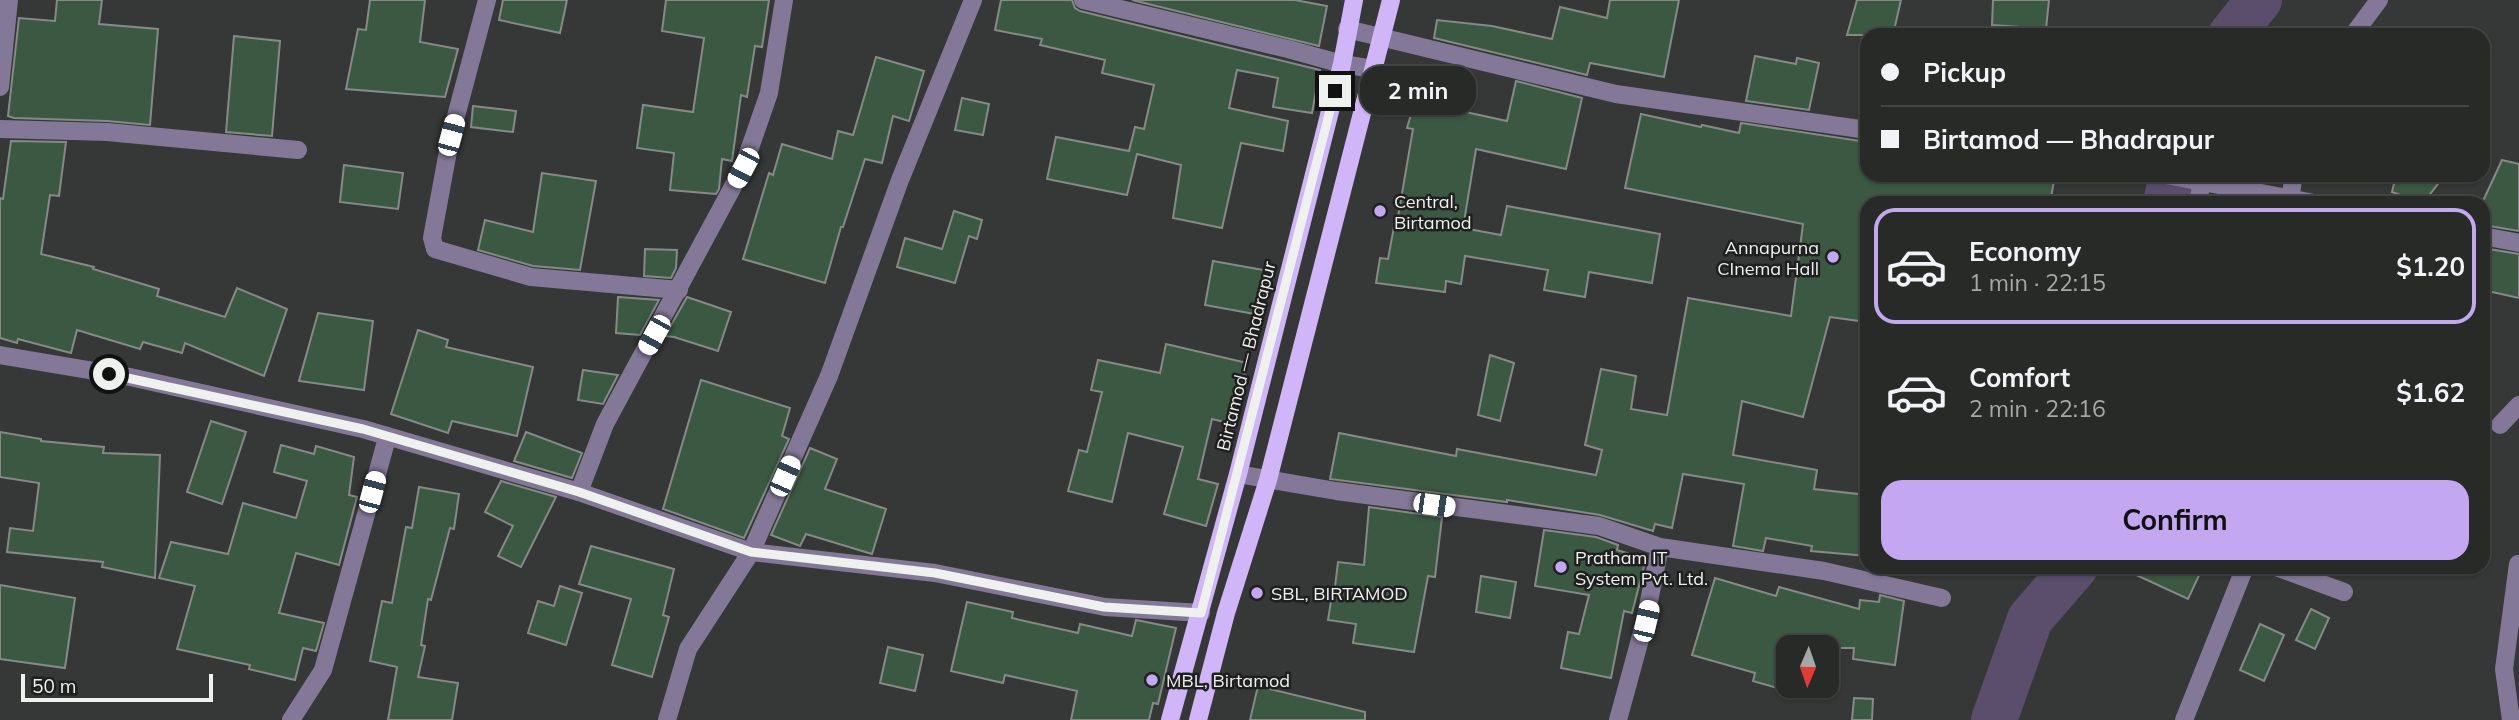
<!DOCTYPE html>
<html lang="en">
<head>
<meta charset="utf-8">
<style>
  body { margin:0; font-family:Mulish,sans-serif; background:#343634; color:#f1f3f6; height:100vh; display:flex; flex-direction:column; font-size:26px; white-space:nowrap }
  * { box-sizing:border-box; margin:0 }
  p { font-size:23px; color:#a5a7a8 }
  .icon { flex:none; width:38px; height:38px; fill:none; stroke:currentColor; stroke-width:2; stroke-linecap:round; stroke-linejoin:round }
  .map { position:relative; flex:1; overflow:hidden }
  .details { position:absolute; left:1860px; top:196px; width:630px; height:378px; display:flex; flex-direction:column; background:#282a28; border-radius:21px; box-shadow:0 2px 5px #0004,0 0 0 2px #444645 }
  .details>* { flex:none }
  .banner { position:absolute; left:1860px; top:28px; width:630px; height:154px; border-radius:21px; box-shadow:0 2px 5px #0004,0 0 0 2px #444645; display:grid; align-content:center; height:154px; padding:0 21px; background:#282a28 }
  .needle { width:46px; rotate:182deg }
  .controls { position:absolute; left:1776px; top:635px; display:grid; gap:14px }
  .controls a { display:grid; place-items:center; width:63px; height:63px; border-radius:14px; background:#282a28; box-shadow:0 2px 5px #0004,0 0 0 2px #444645; font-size:35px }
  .scale { position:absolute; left:21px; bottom:18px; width:192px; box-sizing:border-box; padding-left:7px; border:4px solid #eff1ef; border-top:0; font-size:19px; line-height:24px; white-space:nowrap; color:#eff1ef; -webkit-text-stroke:5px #1e1f1e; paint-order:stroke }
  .end { position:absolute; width:32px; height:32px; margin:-16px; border:9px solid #eff1ef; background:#111; box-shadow:0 0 0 4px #111 }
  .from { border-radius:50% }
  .bubble { position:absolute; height:49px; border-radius:21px; background:#282a28; box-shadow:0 2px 5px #0004,0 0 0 2px #444645; font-size:23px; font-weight:700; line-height:49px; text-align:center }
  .car { position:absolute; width:21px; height:42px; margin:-21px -10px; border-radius:9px; box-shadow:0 0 5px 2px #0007; background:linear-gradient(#fff 24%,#345 0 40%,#fff 0 76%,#345 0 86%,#fff 0) }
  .banner b { display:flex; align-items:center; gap:24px; height:66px; font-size:26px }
  .banner b+b { border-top:2px solid #444645 }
  .banner i { width:18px; height:18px; background:#f1f3f6 }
  ul { padding:12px 0 0; list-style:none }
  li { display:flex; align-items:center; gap:21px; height:116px; margin:0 14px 10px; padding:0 7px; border:4px solid transparent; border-radius:21px }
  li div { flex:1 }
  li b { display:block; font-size:26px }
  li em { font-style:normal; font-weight:700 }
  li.selected { border-color:#c4a7f1 }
  li>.icon { width:63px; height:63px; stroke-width:1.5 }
  .action { display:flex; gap:14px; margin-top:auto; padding:14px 21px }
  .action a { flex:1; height:80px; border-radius:21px; background:#c4a7f1; color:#111; font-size:28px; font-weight:700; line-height:80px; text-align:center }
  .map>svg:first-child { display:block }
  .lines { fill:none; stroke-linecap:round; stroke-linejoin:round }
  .river { stroke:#5a4e6c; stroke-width:46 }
  .building { fill:#3b5942; stroke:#868a87; stroke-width:2 }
  .minor { stroke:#847898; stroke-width:18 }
  .major { stroke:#d0b6f8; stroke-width:18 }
  .route { stroke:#eff1ef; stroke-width:9 }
  .poi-dot { fill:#c4a7f1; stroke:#1e1f1e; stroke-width:2.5 }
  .labels { text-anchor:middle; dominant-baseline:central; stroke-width:5; stroke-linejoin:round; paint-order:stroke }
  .poi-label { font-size:18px; fill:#eff1ef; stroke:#1e1f1e; text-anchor:start }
  .street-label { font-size:18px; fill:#eff1ef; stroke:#1e1f1e }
</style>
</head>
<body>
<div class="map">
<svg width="2519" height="720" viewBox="0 0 2519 720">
  <rect width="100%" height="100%" fill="#353836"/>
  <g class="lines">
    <g class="river">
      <polyline points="2231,35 2259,0"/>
      <polyline points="2166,203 2172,175"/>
      <polyline points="1994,720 2030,619 2075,567"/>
    </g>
  </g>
  <g class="building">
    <polygon points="57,0 102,0 99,24 158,29 150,125 107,121 14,118 8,116 19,18 55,21"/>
    <polygon points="370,0 425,0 420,42 458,49 445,97 346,89 358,29 366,30"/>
    <polygon points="503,0 567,0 560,33 499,20"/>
    <polygon points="666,0 769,0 762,47 755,46 747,97 741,95 732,161 722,159 719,189 716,194 670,190 674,153 637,148 643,105 693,112 704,38 662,31"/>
    <polygon points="1001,0 1072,0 1075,8 1080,11 1320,70 1312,113 1273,107 1278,78 1237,70 1229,108 1288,121 1283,151 1241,143 1222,228 1173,218 1181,165 1137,154 1127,195 1047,179 1056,137 1129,151 1135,127 1144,129 1154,85 1102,73 1105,60 1040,45 1042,39 995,30"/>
    <polygon points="1132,0 1295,0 1327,6 1319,46"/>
    <polygon points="1610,0 1679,0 1664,77 1590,63 1587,75 1434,38 1437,20 1492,26 1552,39 1560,7 1607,18"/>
    <polygon points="1857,0 1901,0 1893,35 1847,35"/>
    <polygon points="1993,0 2049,0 2046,29 1992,25"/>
    <polygon points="234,36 280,41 272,136 226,132"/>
    <polygon points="1755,56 1796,64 1797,58 1819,63 1809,110 1746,101"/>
    <polygon points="876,57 924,71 909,121 893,116 882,163 865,159 843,227 841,227 825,283 743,259 769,173 773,175 782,144 832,159 838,131 853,135"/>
    <polygon points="1516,81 1582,98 1566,169 1476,149 1463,228 1501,235 1507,206 1660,234 1652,283 1589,272 1585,297 1544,290 1548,270 1465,256 1461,284 1446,281 1445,292 1376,283 1380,258 1388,259 1396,216 1398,217 1413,129 1407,128 1415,101 1507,121"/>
    <polygon points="962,98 989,104 983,135 955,130"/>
    <polygon points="473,106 516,111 513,132 471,127"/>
    <polygon points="1641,114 1701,127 1702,125 1739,133 1741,123 1867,142 1867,175 2055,175 2050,203 1867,203 1867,322 1830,317 1803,417 1742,401 1733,455 1817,470 1814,489 1867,495 1867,556 1811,551 1812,546 1766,538 1763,551 1733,546 1744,484 1683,474 1672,528 1655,524 1653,531 1600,515 1507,500 1507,502 1330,479 1339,433 1456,456 1457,449 1596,475 1602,450 1585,445 1601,369 1636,376 1631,409 1667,415 1688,298 1791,316 1803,224 1625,188"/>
    <polygon points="11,141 66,142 59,196 50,195 41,254 94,267 93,269 159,289 157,296 225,317 237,288 287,309 264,376 185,343 182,353 143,342 140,349 77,330 71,353 18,339 17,343 0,338 0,198 3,199"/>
    <polygon points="2502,160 2519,164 2519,231 2483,225 2483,201"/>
    <polygon points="344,165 403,173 398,209 340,202"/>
    <polygon points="542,173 596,181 580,270 533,266 478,250 485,220 533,232"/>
    <polygon points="2396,175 2445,175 2423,203 2392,192"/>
    <polygon points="954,211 982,220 977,239 969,236 955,283 897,267 905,238 942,249"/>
    <polygon points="2483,248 2519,254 2519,298 2483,290"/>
    <polygon points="645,249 677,250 676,268 671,278 644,276"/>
    <polygon points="1213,261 1269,271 1260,315 1205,305"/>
    <polygon points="618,297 659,300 640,335 616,333"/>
    <polygon points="687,297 731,312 718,351 674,337 665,336"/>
    <polygon points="318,313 373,321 364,390 299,381"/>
    <polygon points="418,330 448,340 446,347 533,367 517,436 452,421 448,433 391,414"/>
    <polygon points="1166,344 1247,363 1233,424 1212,419 1198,479 1218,484 1206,526 1164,514 1183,447 1128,433 1112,502 1068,491 1079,450 1087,452 1102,392 1091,390 1098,360 1160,373"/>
    <polygon points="1490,355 1514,363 1500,421 1478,415"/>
    <polygon points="583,370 618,375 603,404 578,400"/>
    <polygon points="701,380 790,408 782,436 789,439 744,538 663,509"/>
    <polygon points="211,421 246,432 222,504 187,492"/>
    <polygon points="0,432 41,439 41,441 104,447 103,453 160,455 155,578 102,567 103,562 7,552 10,528 33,531 39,483 0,477"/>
    <polygon points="526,432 582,453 572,478 514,461"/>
    <polygon points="281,445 314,454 316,446 354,457 349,495 357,497 339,565 296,553 279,613 324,623 316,651 303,648 295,680 249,669 250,665 177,649 195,586 159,578 171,542 228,554 243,503 296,518 307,481 274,472"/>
    <polygon points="810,448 837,459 825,489 886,509 872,554 806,534 800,546 771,535"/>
    <polygon points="501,481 556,497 521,567 498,556 513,526 485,512"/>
    <polygon points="419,487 459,494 454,529 450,528 431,600 428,599 421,645 425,646 418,677 458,683 452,720 388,720 397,667 370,661 382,601 392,603 406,527 412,528"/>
    <polygon points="1369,507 1442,517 1435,577 1428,576 1414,652 1353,643 1356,624 1328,620 1332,595 1334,595 1338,562 1364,565"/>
    <polygon points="1544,530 1596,537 1618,545 1617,550 1646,559 1632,613 1624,611 1611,678 1561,668 1568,632 1579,634 1589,595 1535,586"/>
    <polygon points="591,546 674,569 663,615 669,617 652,677 612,665 631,599 579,584"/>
    <polygon points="2119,567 2203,567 2188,599"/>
    <polygon points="1481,576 1516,582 1510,618 1476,612"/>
    <polygon points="1715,578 1776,596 1779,587 1859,609 1860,600 1879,602 1880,595 1904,601 1895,665 1853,659 1854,648 1788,648 1788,691 1753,681 1755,673 1692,655"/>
    <polygon points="0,585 75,598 65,668 0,659"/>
    <polygon points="560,586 582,593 566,645 528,633 538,601 554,606"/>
    <polygon points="967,602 1013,612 1012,618 1078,633 1080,624 1132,636 1136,620 1176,628 1158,704 1153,703 1149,720 1071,720 1077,691 1005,675 1003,683 951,671"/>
    <polygon points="2311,609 2329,618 2315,649 2296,640"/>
    <polygon points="2260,624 2284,635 2264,681 2240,670"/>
    <polygon points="888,647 923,655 915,691 880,683"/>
    <polygon points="1258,686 1365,712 1365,720 1250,720"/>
    <polygon points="1854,698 1873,699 1872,720 1852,720"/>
  </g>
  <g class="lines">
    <g class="minor">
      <polyline points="487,0 451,135 432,238 435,249 531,277 679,290"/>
      <polyline points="1083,0 1288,49 1342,64 1374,69"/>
      <polyline points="1347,29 1616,94 1867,130"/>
      <polyline points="2353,35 2379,0"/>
      <polyline points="0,87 9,0"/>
      <polyline points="0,129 107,132 298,150"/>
      <polyline points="2166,175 2314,203"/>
      <polyline points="2290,199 2294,175"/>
      <polyline points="2198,203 2202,181"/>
      <polyline points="2483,236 2519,243"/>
      <polyline points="0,355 130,377 363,429 579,492 751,552 935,573 1105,607 1201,613"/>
      <polyline points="2500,425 2519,405"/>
      <polyline points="1238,474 1336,491 1599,526 1660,547 1824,571 1942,598"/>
      <polyline points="579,492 605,424 743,168 769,93 784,0"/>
      <polyline points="2276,567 2344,592"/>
      <polyline points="291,720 323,670 387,438"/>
      <polyline points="667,720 688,649 751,552 829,376 900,180 973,0"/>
      <polyline points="1618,720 1645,621 1660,547"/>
      <polyline points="2184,720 2245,567"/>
      <polyline points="2511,720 2504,669 2518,564"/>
    </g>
    <g class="major">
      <polyline points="1170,720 1238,474 1342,64 1354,0"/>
      <polyline points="1198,720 1226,613 1268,480 1391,0"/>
    </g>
  </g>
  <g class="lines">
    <polyline class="route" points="109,374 363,429 579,492 751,552 935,573 1104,607 1201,613 1335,91"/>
  </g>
  <g class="poi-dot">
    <circle cx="1380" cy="211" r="7"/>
    <circle cx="1833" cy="257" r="7"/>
    <circle cx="1561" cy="567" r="7"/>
    <circle cx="1257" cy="593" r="7"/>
    <circle cx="1152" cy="680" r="7"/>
  </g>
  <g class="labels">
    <g class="poi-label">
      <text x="1394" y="201">Central,<tspan x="1394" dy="21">Birtamod</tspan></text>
      <text x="1819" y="247" text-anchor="end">Annapurna<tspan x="1819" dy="21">CInema Hall</tspan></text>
      <text x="1575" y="557">Pratham IT<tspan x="1575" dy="21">System Pvt. Ltd.</tspan></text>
      <text x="1271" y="593">SBL, BIRTAMOD</text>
      <text x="1166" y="680">MBL, Birtamod</text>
    </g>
    <g class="street-label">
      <text transform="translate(1246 356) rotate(-76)">Birtamod — Bhadrapur</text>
    </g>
  </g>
</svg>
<div class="controls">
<a><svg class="needle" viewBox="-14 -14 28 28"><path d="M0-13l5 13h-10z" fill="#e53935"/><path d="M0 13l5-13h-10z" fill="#a5a7a8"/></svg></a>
</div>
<div class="scale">50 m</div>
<i class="end from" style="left:109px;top:374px"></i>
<i class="end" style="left:1335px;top:91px"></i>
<div class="bubble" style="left:1360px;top:66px;width:116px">2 min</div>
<i class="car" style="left:451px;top:135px;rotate:15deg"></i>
<i class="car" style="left:743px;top:168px;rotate:208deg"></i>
<i class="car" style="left:654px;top:335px;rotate:209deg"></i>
<i class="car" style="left:785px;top:476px;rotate:24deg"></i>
<i class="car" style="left:372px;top:492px;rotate:15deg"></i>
<i class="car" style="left:1434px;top:505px;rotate:98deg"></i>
<i class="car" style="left:1646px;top:621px;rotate:13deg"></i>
<div class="banner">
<b><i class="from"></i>Pickup</b>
<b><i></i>Birtamod — Bhadrapur</b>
</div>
<section class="details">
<ul>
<li class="selected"><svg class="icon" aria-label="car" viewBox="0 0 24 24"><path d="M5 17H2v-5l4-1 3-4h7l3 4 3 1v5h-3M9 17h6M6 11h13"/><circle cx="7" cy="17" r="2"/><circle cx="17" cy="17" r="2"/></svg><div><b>Economy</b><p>1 min · 22:15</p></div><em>$1.20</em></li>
<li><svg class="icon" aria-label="car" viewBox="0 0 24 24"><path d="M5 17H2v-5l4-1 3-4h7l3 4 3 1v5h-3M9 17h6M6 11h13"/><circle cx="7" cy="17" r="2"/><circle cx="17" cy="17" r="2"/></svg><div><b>Comfort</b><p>2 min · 22:16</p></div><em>$1.62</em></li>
</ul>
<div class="action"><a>Confirm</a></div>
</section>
</div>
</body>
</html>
